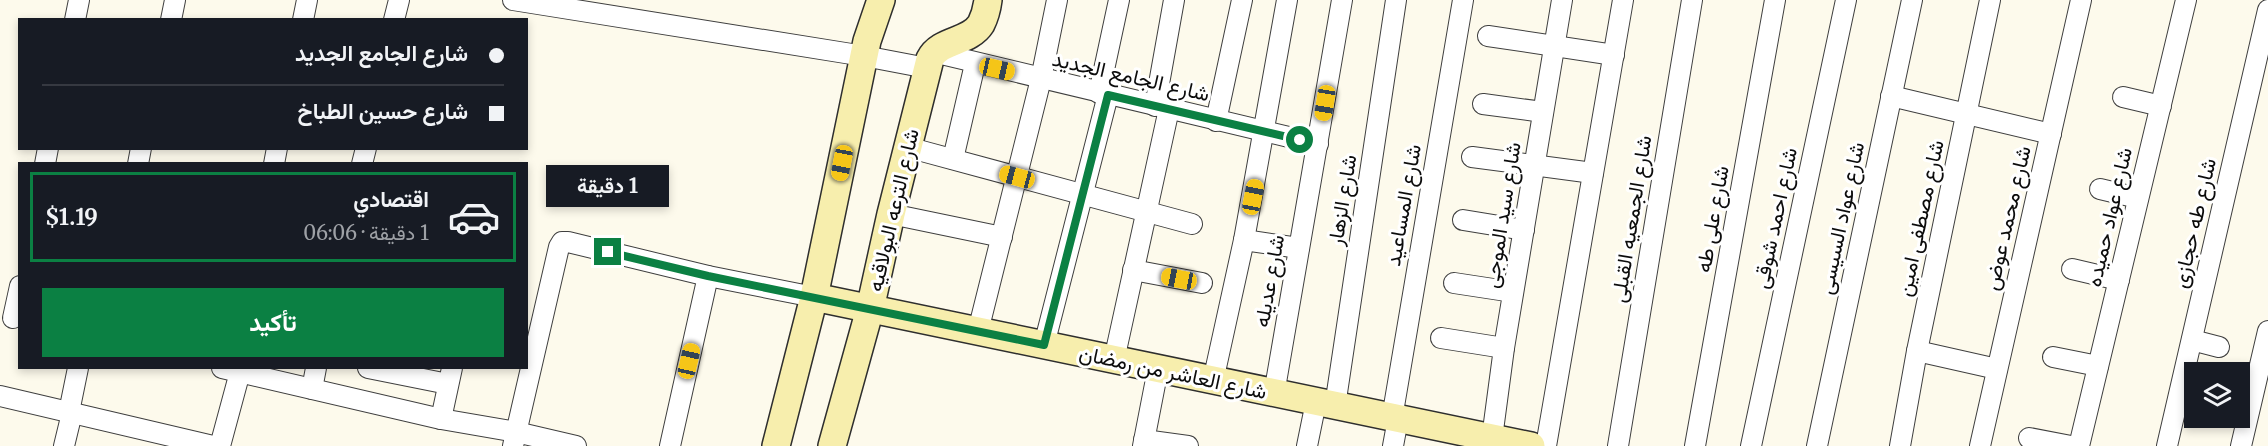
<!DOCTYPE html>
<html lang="ar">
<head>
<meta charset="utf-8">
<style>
  body { margin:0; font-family:Merriweather,Vazirmatn,serif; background:#20242c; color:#f1f3f6; direction:rtl; height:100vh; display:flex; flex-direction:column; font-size:22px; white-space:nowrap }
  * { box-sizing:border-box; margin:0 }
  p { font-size:20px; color:#9ea1a6 }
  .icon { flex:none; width:33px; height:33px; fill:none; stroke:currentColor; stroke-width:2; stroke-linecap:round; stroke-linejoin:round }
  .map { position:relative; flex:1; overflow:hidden; direction:ltr }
  .sheet { position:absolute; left:18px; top:162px; width:510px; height:207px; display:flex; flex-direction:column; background:#171b24; border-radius:0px; box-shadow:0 3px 9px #0003; direction:rtl }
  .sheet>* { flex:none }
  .top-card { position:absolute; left:18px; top:18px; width:510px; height:132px; border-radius:0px; box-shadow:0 3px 9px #0003; direction:rtl; display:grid; align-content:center; height:132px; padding:0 24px; background:#171b24 }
  .buttons { position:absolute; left:2184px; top:362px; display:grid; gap:12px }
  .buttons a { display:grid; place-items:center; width:66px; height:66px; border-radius:0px; background:#171b24; box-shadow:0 3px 9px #0003; font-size:30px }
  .end { position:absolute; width:27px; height:27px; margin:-14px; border:8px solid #0b8043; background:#fff; box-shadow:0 0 0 3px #fff }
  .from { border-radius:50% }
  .bubble { position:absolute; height:42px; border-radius:0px; background:#171b24; box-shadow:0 3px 9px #0003; font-size:20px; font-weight:700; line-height:42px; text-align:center; direction:rtl }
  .car { position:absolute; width:18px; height:36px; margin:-18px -9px; border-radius:8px; box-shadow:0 0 4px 2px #0007; background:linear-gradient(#f5c518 24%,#345 0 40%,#f5c518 0 76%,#345 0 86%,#f5c518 0) }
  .top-card b { display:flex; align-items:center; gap:21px; height:57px; font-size:22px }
  .top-card b+b { border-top:2px solid #363941 }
  .top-card i { width:15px; height:15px; background:#f1f3f6 }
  ul { padding:10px 0 0; list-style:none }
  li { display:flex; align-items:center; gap:18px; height:90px; margin:0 12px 9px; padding:0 12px; border:3px solid #363941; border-radius:0px }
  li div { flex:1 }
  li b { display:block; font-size:22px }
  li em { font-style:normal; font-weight:700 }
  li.active { border-color:#0b8043 }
  li>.icon { width:54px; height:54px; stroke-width:1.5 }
  .cta { display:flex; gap:12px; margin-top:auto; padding:12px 24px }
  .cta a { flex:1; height:69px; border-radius:0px; background:#0b8043; color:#fff; font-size:24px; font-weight:700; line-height:69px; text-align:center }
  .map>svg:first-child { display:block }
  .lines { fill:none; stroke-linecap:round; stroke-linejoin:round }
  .street-casing { stroke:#3f3f3f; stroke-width:22 }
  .secondary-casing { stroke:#2e2e2e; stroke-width:30 }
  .street { stroke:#fff; stroke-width:20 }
  .secondary { stroke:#f7eead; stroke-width:27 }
  .route { stroke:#0b8043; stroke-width:8 }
  .labels { text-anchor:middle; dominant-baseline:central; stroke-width:6; stroke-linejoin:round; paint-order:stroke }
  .street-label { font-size:21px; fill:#0c0c0c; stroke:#fff }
</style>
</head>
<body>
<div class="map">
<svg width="2268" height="446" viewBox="0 0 2268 446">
  <rect width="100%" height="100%" fill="#fdfaec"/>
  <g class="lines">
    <defs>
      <g id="street">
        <polyline points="513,0 864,56 927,68"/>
        <polyline points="75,20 79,0"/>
        <polyline points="171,20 175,0"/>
        <polyline points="303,20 307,0"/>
        <polyline points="394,20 399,0"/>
        <polyline points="1488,36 1614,55"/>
        <polyline points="933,52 1318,144"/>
        <polyline points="1099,93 1119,0"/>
        <polyline points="1891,96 2051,134"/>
        <polyline points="2123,97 2161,106"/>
        <polyline points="1483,104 1543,112"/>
        <polyline points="1155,106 1174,0"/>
        <polyline points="1216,121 1242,0"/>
        <polyline points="907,147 1192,224"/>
        <polyline points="1472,157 1593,173"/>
        <polyline points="953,159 975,64"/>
        <polyline points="45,164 48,148"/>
        <polyline points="138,164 141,148"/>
        <polyline points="274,164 277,148"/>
        <polyline points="362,164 366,148"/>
        <polyline points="2100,189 2138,198"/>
        <polyline points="891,214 1002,237"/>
        <polyline points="1463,220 1524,230"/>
        <polyline points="1244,240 1299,248"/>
        <polyline points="2072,269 2119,280"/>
        <polyline points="1133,270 1202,283"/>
        <polyline points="1454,283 1513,292"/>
        <polyline points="13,318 20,286"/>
        <polyline points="978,331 1041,79 1057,0"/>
        <polyline points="1441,338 1504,348"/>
        <polyline points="2192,340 2219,347"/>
        <polyline points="1044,345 1108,95"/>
        <polyline points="1917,351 1997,369"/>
        <polyline points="2053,357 2098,366"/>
        <polyline points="1114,360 1169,109"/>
        <polyline points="222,368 441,419 516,432 576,446"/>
        <polyline points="368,368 448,384"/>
        <polyline points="1213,381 1244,240 1287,0"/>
        <polyline points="312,389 316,368"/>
        <polyline points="1274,394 1342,0"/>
        <polyline points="0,396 213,446"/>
        <polyline points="1335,406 1396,0"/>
        <polyline points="69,412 78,368"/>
        <polyline points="1392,418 1463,0"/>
        <polyline points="441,419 452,368"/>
        <polyline points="1492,438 1504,348 1562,0"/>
        <polyline points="2029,438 2071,446"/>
        <polyline points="1144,440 1188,446"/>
        <polyline points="64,446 72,413"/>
        <polyline points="220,446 240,372"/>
        <polyline points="513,446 559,247 562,242 568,242 708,276 814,297"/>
        <polyline points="670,446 708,276"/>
        <polyline points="1143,446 1158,369"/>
        <polyline points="1307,446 1316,402"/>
        <polyline points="1393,446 1398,419"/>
        <polyline points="1546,446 1623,0"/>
        <polyline points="1618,446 1692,0"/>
        <polyline points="1695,446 1775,0"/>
        <polyline points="1751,446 1846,0"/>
        <polyline points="1817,446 1912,0"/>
        <polyline points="1900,446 1917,351 1990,0"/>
        <polyline points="1980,446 2081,0"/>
        <polyline points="2079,446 2186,0"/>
        <polyline points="2167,446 2268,10"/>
        <polyline points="2241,446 2268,331"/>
      </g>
      <g id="secondary">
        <polyline points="814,297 1531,446"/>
        <polyline points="776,446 814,297 867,41 881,0"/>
        <path d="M832,446l38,-137 21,-95 39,-155c10,-20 39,-16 51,-35 4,-8 6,-16 7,-24"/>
      </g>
    </defs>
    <use href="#street" class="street-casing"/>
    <use href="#secondary" class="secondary-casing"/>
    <use href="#street" class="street"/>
    <use href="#secondary" class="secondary"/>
  </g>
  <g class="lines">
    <polyline class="route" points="608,252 708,276 1044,345 1108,95 1300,140"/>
  </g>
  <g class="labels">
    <g class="street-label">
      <text transform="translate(1131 76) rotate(13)">شارع الجامع الجديد</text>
      <text transform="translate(1342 200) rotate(-81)">شارع الزهار</text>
      <text transform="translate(1403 205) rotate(-80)">شارع المساعيد</text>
      <text transform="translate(893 210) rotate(-77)">شارع الترعه البولاقيه</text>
      <text transform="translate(1502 215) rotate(-81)">شارع سيد الموجى</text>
      <text transform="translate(2109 217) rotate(-77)">شارع عواد حميده</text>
      <text transform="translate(1775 218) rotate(-78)">شارع احمد شوقى</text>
      <text transform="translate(1841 218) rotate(-78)">شارع عواد السيسى</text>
      <text transform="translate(1920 218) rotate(-78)">شارع مصطفى امين</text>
      <text transform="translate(2007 218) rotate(-77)">شارع محمد عوض</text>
      <text transform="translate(1631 219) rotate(-81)">شارع الجمعيه القبلى</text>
      <text transform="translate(1712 219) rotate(-80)">شارع على طه</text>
      <text transform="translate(2194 223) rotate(-77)">شارع طه حجازى</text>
      <text transform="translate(1269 281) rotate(-80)">شارع عديله</text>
      <text transform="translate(1173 372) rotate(12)">شارع العاشر من رمضان</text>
    </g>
  </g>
</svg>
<div class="buttons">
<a><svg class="icon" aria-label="layers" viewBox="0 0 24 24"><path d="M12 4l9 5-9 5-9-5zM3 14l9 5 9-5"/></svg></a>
</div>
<i class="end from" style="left:1300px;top:140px"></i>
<i class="end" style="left:608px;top:252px"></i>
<div class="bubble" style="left:546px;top:165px;width:123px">1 دقيقة</div>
<i class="car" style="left:997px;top:69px;rotate:103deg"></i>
<i class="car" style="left:1325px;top:103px;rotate:189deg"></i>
<i class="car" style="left:842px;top:163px;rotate:191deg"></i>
<i class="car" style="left:1017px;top:177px;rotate:285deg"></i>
<i class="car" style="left:1253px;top:197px;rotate:11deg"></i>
<i class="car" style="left:1179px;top:279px;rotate:281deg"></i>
<i class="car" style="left:689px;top:361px;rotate:13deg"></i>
<div class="top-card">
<b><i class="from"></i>شارع الجامع الجديد</b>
<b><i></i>شارع حسين الطباخ</b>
</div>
<section class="sheet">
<ul>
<li class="active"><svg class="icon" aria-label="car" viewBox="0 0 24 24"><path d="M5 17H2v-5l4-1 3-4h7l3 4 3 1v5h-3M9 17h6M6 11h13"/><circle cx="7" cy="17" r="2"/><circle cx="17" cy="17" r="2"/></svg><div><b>اقتصادي</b><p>1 دقيقة · 06:06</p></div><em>$1.19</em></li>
</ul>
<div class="cta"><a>تأكيد</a></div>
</section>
</div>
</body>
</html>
